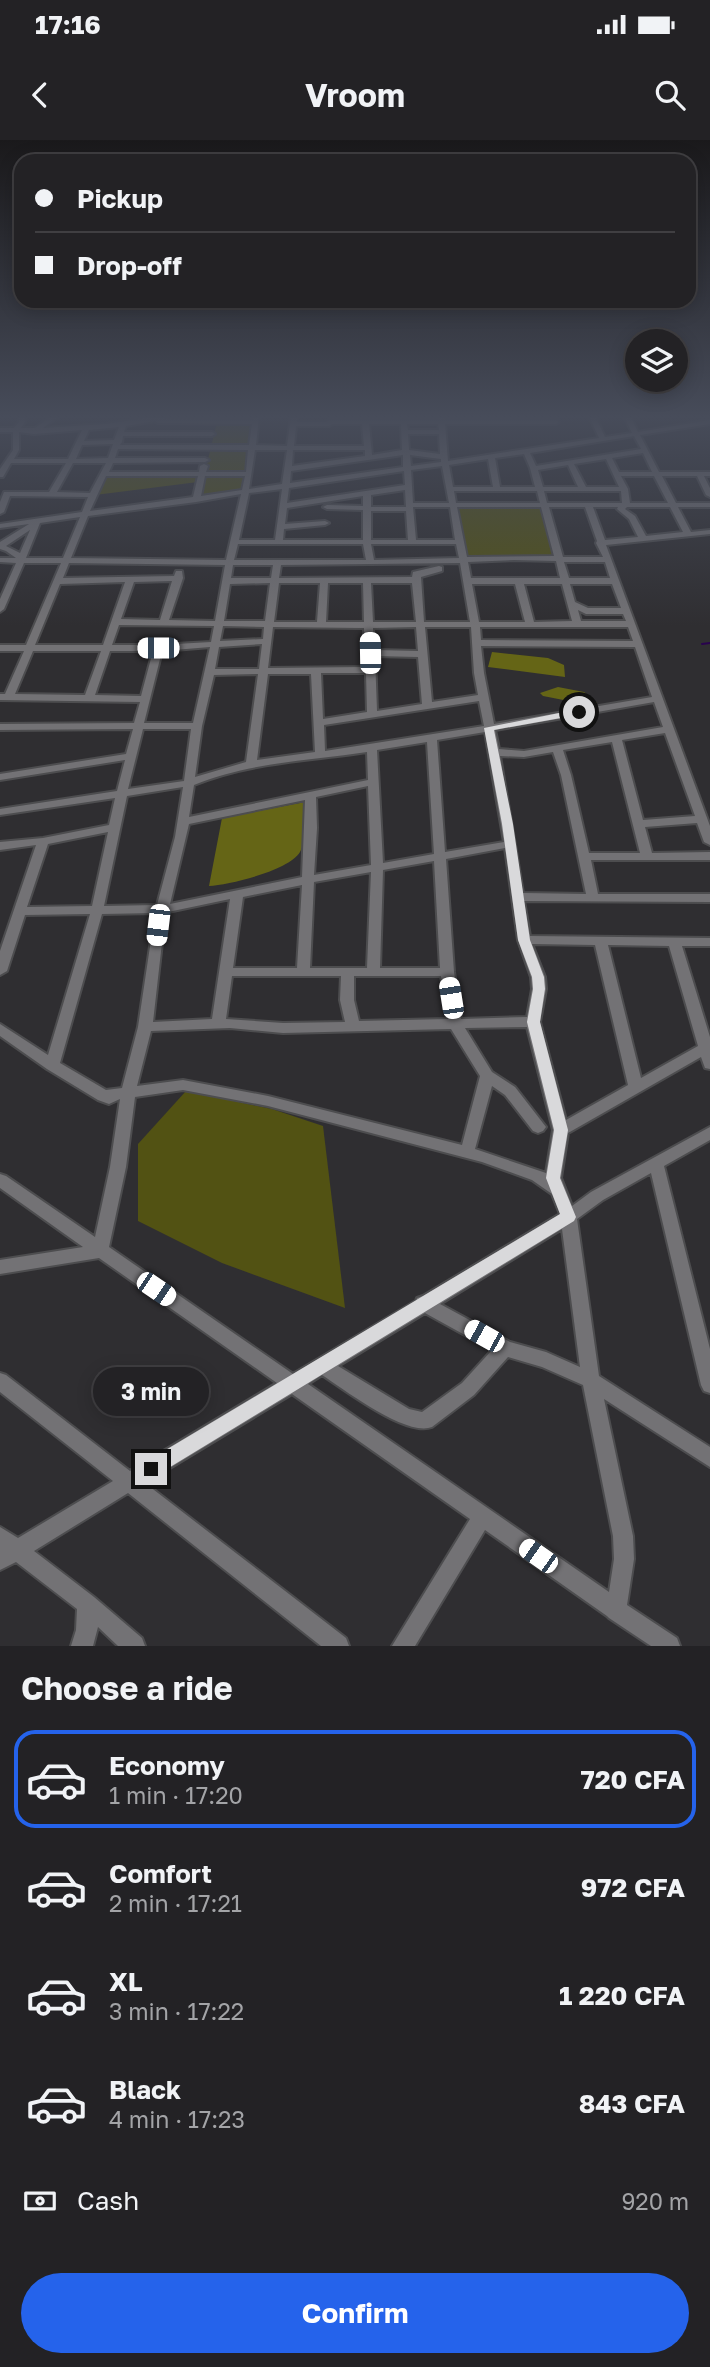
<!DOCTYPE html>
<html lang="en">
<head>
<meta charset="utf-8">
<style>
  body { margin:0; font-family:"Golos Text",sans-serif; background:#2b2a2d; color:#f1f3f6; height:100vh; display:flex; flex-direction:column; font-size:26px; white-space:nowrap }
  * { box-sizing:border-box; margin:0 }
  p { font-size:23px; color:#a3a4a7 }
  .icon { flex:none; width:38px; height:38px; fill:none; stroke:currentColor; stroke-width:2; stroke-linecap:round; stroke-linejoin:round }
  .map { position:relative; height:1506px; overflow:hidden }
  .side { display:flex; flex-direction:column; background:#232225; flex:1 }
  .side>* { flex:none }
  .hud { position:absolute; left:14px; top:14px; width:682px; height:154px; border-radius:21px; box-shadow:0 4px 18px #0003,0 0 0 2px #403f42; display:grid; align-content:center; height:154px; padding:0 21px; background:#232225 }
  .fabs { position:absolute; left:625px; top:189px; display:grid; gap:14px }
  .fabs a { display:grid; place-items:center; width:63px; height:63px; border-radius:50%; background:#232225; box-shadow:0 4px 18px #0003,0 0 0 2px #403f42; font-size:35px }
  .end { position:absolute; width:32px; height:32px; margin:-16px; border:9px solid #d9d9db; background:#111; box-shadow:0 0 0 4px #111 }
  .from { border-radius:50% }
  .bubble { position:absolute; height:49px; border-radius:24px; background:#232225; box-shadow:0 4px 18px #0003,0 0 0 2px #403f42; font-size:23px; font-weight:700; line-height:49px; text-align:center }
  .car { position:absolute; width:21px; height:42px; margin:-21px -10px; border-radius:9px; box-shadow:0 0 5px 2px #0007; background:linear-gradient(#fff 24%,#345 0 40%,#fff 0 76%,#345 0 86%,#fff 0) }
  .hud b { display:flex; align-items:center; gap:24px; height:66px; font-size:26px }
  .hud b+b { border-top:2px solid #403f42 }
  .hud i { width:18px; height:18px; background:#f1f3f6 }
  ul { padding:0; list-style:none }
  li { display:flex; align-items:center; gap:21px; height:98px; margin:0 14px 10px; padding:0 7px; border:4px solid transparent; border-radius:21px }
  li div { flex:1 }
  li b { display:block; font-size:26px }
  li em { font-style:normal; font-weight:700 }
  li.on { border-color:#2563eb }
  li>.icon { width:63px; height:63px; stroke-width:1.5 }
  h2 { padding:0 21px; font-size:32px; line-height:84px }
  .pay { display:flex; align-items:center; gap:18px; height:77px; padding:0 21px; font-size:26px }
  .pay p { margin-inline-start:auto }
  .primary-button { display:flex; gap:14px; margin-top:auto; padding:14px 21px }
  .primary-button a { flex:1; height:80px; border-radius:42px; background:#2563eb; color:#fff; font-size:28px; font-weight:700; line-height:80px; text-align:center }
  .status { display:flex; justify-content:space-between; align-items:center; height:49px; padding:0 35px; background:#232225; direction:ltr }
  .status svg { height:19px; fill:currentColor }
  header { display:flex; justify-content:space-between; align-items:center; height:91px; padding:0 21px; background:#232225; font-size:32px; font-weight:700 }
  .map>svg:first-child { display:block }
  .green { fill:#525213 }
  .forest { fill:#656516 }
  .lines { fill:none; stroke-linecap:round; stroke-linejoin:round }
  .stream { stroke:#29034e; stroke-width:2 }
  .minor-casing { stroke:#4d4d4f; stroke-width:4 }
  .minor { fill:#737275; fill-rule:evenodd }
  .route { fill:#d9d9db }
</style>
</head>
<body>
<div class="status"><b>17:16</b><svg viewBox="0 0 49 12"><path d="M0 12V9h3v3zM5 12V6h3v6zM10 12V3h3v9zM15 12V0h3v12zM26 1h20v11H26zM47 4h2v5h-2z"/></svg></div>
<header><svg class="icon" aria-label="back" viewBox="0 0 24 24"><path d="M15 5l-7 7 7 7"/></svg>Vroom<svg class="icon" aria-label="search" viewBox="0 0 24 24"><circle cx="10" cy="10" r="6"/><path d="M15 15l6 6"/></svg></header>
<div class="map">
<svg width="710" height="1506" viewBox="0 0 710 1506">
  <rect width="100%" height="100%" fill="#2f2e31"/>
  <g class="green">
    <polygon points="217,282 254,283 250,307 228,307 228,312 248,312 246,333 205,332"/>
    <polygon points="199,334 198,342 95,355 107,335"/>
    <polygon points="204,334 246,334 242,351 199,358"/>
    <polygon points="455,365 541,366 557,419 466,420"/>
    <polygon points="186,951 272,969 323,986 345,1168 222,1123 138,1081 138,1004"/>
  </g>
  <g class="forest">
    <polygon points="492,512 548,518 564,525 565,537 488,527"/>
    <polygon points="558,547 584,552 597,563 589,565 543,556 540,553"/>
    <path d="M305,662c-1,14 2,38 -5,50 -10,18 -70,33 -91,34l13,-68z"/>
  </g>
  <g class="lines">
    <polyline class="stream" points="702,504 710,503"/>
    <defs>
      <path id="minor" d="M19,276h6v6l-4,6h14l17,-12h7l-16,12 63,-4 55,-8h11l-9,3 89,1 1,-4h6l-3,29 31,1 4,-30h6v6h29l3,-2h109v-4h6l1,4h111l3,2 -3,2h-111l3,37 151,-23 -10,-22h6l10,21 27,-4 -8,-17h6l8,16 72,-12v4l-70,11 19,37h51v4h-6l6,12v9l-4,-2 -9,-19h-35l14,27h34v4h-32l13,25 19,-2v4l-104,11 104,281v19l-6,-3 -7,-19 -52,4 7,26 58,-1v8h-119l7,34h112v8l-186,-1 6,35 180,2v8h-28l28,91v32l-5,-1 -4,-11 -133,76 -7,45 11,28 19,-14 119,-65v13l-46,26 46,183v44l-6,-2 -3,-6 -50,-212 -48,27 -26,19 22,157 111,71v20l-106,-68 29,137 1,23 -7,46 50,33 3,8h-29l-42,-28 -2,-2 -122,-86 -70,116h-23l78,-127 -178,-125 -147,89 201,155 3,8h-28l-193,-153 -94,58 60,46 48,41 3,8h-27l-20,-19 -5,19h-22l5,-16 1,-21 -61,-47 -16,8v-43l18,11 95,-57 -113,-89v-19l6,2 124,96 147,-88 -178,-125 -99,16v-14l83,-13 -83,-59v-14l6,2 89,61 15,-70 10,-68 -11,5 -11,-4 -51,-31 -47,-33v-12l48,31 42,-141 -65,1 -18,56 -7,4v-24l36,-106 -36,5v-8l43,-4 66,-13 6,-27 -115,17v-6l117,-18 8,-31 -125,20v-6l126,-20 7,-25 -133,1v-6l134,-1 6,-21 -140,-2v-6h5l19,-43h-24v-6h26l35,-82h-37l-20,46 -4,3v-13l16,-36 -16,-1v-4h16l-10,-7 -6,-2v-7l29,-18 -29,4v-4l82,-12 6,-15 -78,-1 -6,16 -4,2v-12l4,-10h45l17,-29h-55l-8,14h-3v-8l13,-19v-18h-13v-4h14l5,-6zM155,281l3,2 94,1 -3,21h-129l2,-3 1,-6h89l3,-2 -3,-2h-88l2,-6zM332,284h30l2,22h-70l2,-20h33zM369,284h32l1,26 -30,5zM407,284h31l1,6h-31zM119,287l-5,13 -30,1 5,-11zM82,290l-14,29h-54l5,-9v-18l15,2zM408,294h31l1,20 -31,-4zM634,296l7,13 -105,17 -6,-13zM113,304l-5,14 -32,1 6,-14zM118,309l130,1 -2,22h-40l2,-6 -4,-2 -4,2 -1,6h-90l4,-9 92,-1 4,-2 -4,-2h-90zM255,310h32l-5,34 -33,5zM293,310h72v6l-73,10zM643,313l9,19h-33l-7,-14zM524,314l6,14 5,19h-35l-5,-29zM403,315v12l-113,16 1,-12zM410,315l31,4v3l-30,4zM488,319l5,28h-40l-4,-22zM606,319l13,28h-33l-12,-23zM73,323h33l-16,30 -33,-1zM568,325l10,22h-35l-5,-17zM442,326l7,37h-36l-2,-33zM404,331l1,14 -118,18 2,-15zM106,336h92l-5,21 -103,14zM205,336h40l-3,14 -41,6zM621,336h33l14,27h-38l-2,-14zM282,349l-7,51h-36l10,-47zM405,350l1,17h-35v-12zM454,351h83l3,12h-84zM544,351h77l1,12h-75zM241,354l-15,66 -155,-2 17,-42 108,-14zM363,356v10l-36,-1 -4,2 4,2 36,1v30h-80l1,-11 41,-4 4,-2 -4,-2 -40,3 2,-16zM413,367h37l5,33h-39zM457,367h84l13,49 -87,1zM549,367h36l12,34 -1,2 7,14h-40zM593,367h25l-1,2 12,10 9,18 -33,3zM627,367h43l13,25 -37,4 -11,-20 -10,-7zM371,371h35l2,29h-37zM80,377l-17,41h-37l14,-35zM30,390l-10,23 -14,-7zM238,404h125l3,16h-132zM371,404h85l3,14 -85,2zM514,420l42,1 4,17h-89l-3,-16zM564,422h41l5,16h-41zM69,423l156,2 -10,56 -46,-1 14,-42 -1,-7h-6l-2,5 -111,2zM460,423l10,59h-46l-3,-45 21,-6v-4l-3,-1 -26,6 -1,5 -133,1 2,-13zM233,425h40l-2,13h-40zM172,441l-12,39 -39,-1 13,-37zM125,442l-22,63h-68l25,-61zM270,443l-5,38h-41l6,-37zM279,443h41l-3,39h-43zM328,443h35l1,39h-38zM371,443h41l4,39h-43zM472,444h43l10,38h-46zM524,444h38l10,37 -38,1zM570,444h42l9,24h-33l-13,-6zM578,470l8,4h37l3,7h-45zM119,485l95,1 -3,16 -53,3h-46zM223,486l41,1 -1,12 -43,2zM273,487l91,1 1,39 -97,1zM416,487l2,24 -44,-1 -1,-22zM425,487h46l3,46 4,22 -46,7zM480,487h148l5,14 -152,-1zM262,504l-3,25h-44l4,-22zM481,506l154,1 17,50 -158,27 -10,-51zM210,507l-17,76h-49l18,-72zM33,511h68l-16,44 -70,-1zM110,511h43l-12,45 -46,-1zM375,516l43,1 4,47 -45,7zM321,533h45l1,39 -44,7zM258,534l-12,88 -51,15 7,-51 12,-51zM268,534h43l4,78 -58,8zM479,561l5,25 -159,25 -1,-26zM654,562l9,25 -139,24 -25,-2 -4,-19zM143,589h48l-7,52 -56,8zM485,592l19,110 -59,10 -8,-112zM665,593l30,83 -52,4 -21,-80zM427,602l7,112 -51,9 -6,-113zM612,602l28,111h-51l-18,-78 -8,-25zM367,612l1,28 -179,37 5,-32c56,-23 114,-24 173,-33zM553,612l8,23 25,119 -63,-1 -23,-137 24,1zM368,646l3,79 -57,10 3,-47 -1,-31zM183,647l-8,50 -18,68 -53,1 23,-110zM305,660l-3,77 -132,27 19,-80zM108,692l-16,74 -65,1 21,-63zM505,708l13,92 13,37 1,12 -5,28 -66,2 -7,-47 -8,-113zM434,721l6,107h-60l3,-98zM371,732l-4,96h-57l4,-86zM302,745l-5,83h-64l10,-71zM230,759l-18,120 -59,3 11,-97 4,-13zM155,773l-17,114 -16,61 -16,2 -46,-27 42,-149zM532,804l63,1 33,140 -62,35 -26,-98 6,-33 -1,-12zM608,805l61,1 29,100 -57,32zM232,836h109l-1,24 5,22 -62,1 -57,-4zM354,836h87l7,43 -89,2 -5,-21zM527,887l26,103 -7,43 -71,-24 17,-63 13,9 28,36 5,2 5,-2 3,-4 -31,-40 -23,-15 -27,-44zM230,888l53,5 168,-4 29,47 -18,69 -194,-49 -85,-16 -46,6 14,-55zM183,950l85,16 214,56 50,18 20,14 8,20 -137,82 -6,2 -1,3 -123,73 -184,-127 17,-80 9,-70zM562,1089l18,138 -34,-15 -36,-10 -70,-38zM425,1173l67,37 -30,33 -40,29 -13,-3 -71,-43zM508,1217l34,10 41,18 30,151 1,23 -5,33 -301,-208 14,-9c23,15 84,62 110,52l42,-32z"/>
    </defs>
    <use href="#minor" class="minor-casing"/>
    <use href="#minor" class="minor"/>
  </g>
  <linearGradient id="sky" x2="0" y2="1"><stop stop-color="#1a191b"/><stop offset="0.57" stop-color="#474c5a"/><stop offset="1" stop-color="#474c5a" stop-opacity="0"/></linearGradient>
  <rect width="710" height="486" fill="url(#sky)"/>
  <polygon class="route" points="579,569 583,570 583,574 494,590 513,684 530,800 544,837 545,849 540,882 568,990 560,1038 576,1077 574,1081 157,1335 151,1337 144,1335 142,1329 144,1323 560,1074 546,1038 554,990 527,882 533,849 532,837 518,800 502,684 484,588"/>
</svg>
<div class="fabs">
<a><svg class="icon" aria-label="layers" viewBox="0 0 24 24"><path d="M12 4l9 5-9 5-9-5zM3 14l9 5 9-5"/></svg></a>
</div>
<i class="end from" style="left:579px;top:572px"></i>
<i class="end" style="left:151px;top:1329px"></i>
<div class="bubble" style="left:93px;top:1227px;width:116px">3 min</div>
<i class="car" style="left:158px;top:508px;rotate:270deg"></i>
<i class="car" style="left:370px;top:513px;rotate:359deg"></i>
<i class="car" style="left:158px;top:785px;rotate:187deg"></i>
<i class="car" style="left:451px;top:858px;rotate:351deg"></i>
<i class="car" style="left:156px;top:1149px;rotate:124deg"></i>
<i class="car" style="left:484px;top:1196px;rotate:299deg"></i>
<i class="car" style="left:538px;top:1416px;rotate:305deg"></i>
<div class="hud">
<b><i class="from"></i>Pickup</b>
<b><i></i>Drop-off</b>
</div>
</div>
<section class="side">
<h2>Choose a ride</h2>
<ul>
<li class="on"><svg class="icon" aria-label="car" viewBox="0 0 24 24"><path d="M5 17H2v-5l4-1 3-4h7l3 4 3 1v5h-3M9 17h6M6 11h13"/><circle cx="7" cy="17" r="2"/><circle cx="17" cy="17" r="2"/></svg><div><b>Economy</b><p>1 min · 17:20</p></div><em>720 CFA</em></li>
<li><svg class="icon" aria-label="car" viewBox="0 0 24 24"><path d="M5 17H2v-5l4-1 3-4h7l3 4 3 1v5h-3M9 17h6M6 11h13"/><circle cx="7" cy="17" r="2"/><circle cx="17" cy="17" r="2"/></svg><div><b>Comfort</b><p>2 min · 17:21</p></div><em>972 CFA</em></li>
<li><svg class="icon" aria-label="car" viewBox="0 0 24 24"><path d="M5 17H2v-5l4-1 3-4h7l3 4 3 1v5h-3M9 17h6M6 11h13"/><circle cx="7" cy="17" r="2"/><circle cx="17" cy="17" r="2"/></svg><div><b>XL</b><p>3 min · 17:22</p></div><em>1 220 CFA</em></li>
<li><svg class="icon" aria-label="car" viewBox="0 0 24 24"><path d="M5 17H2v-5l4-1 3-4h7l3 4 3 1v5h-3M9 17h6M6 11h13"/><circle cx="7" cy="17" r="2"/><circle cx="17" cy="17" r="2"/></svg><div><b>Black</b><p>4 min · 17:23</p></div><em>843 CFA</em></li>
</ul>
<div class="pay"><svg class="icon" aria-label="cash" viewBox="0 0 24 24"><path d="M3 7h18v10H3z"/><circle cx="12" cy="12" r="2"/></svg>Cash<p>920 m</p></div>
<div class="primary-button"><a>Confirm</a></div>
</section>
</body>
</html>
